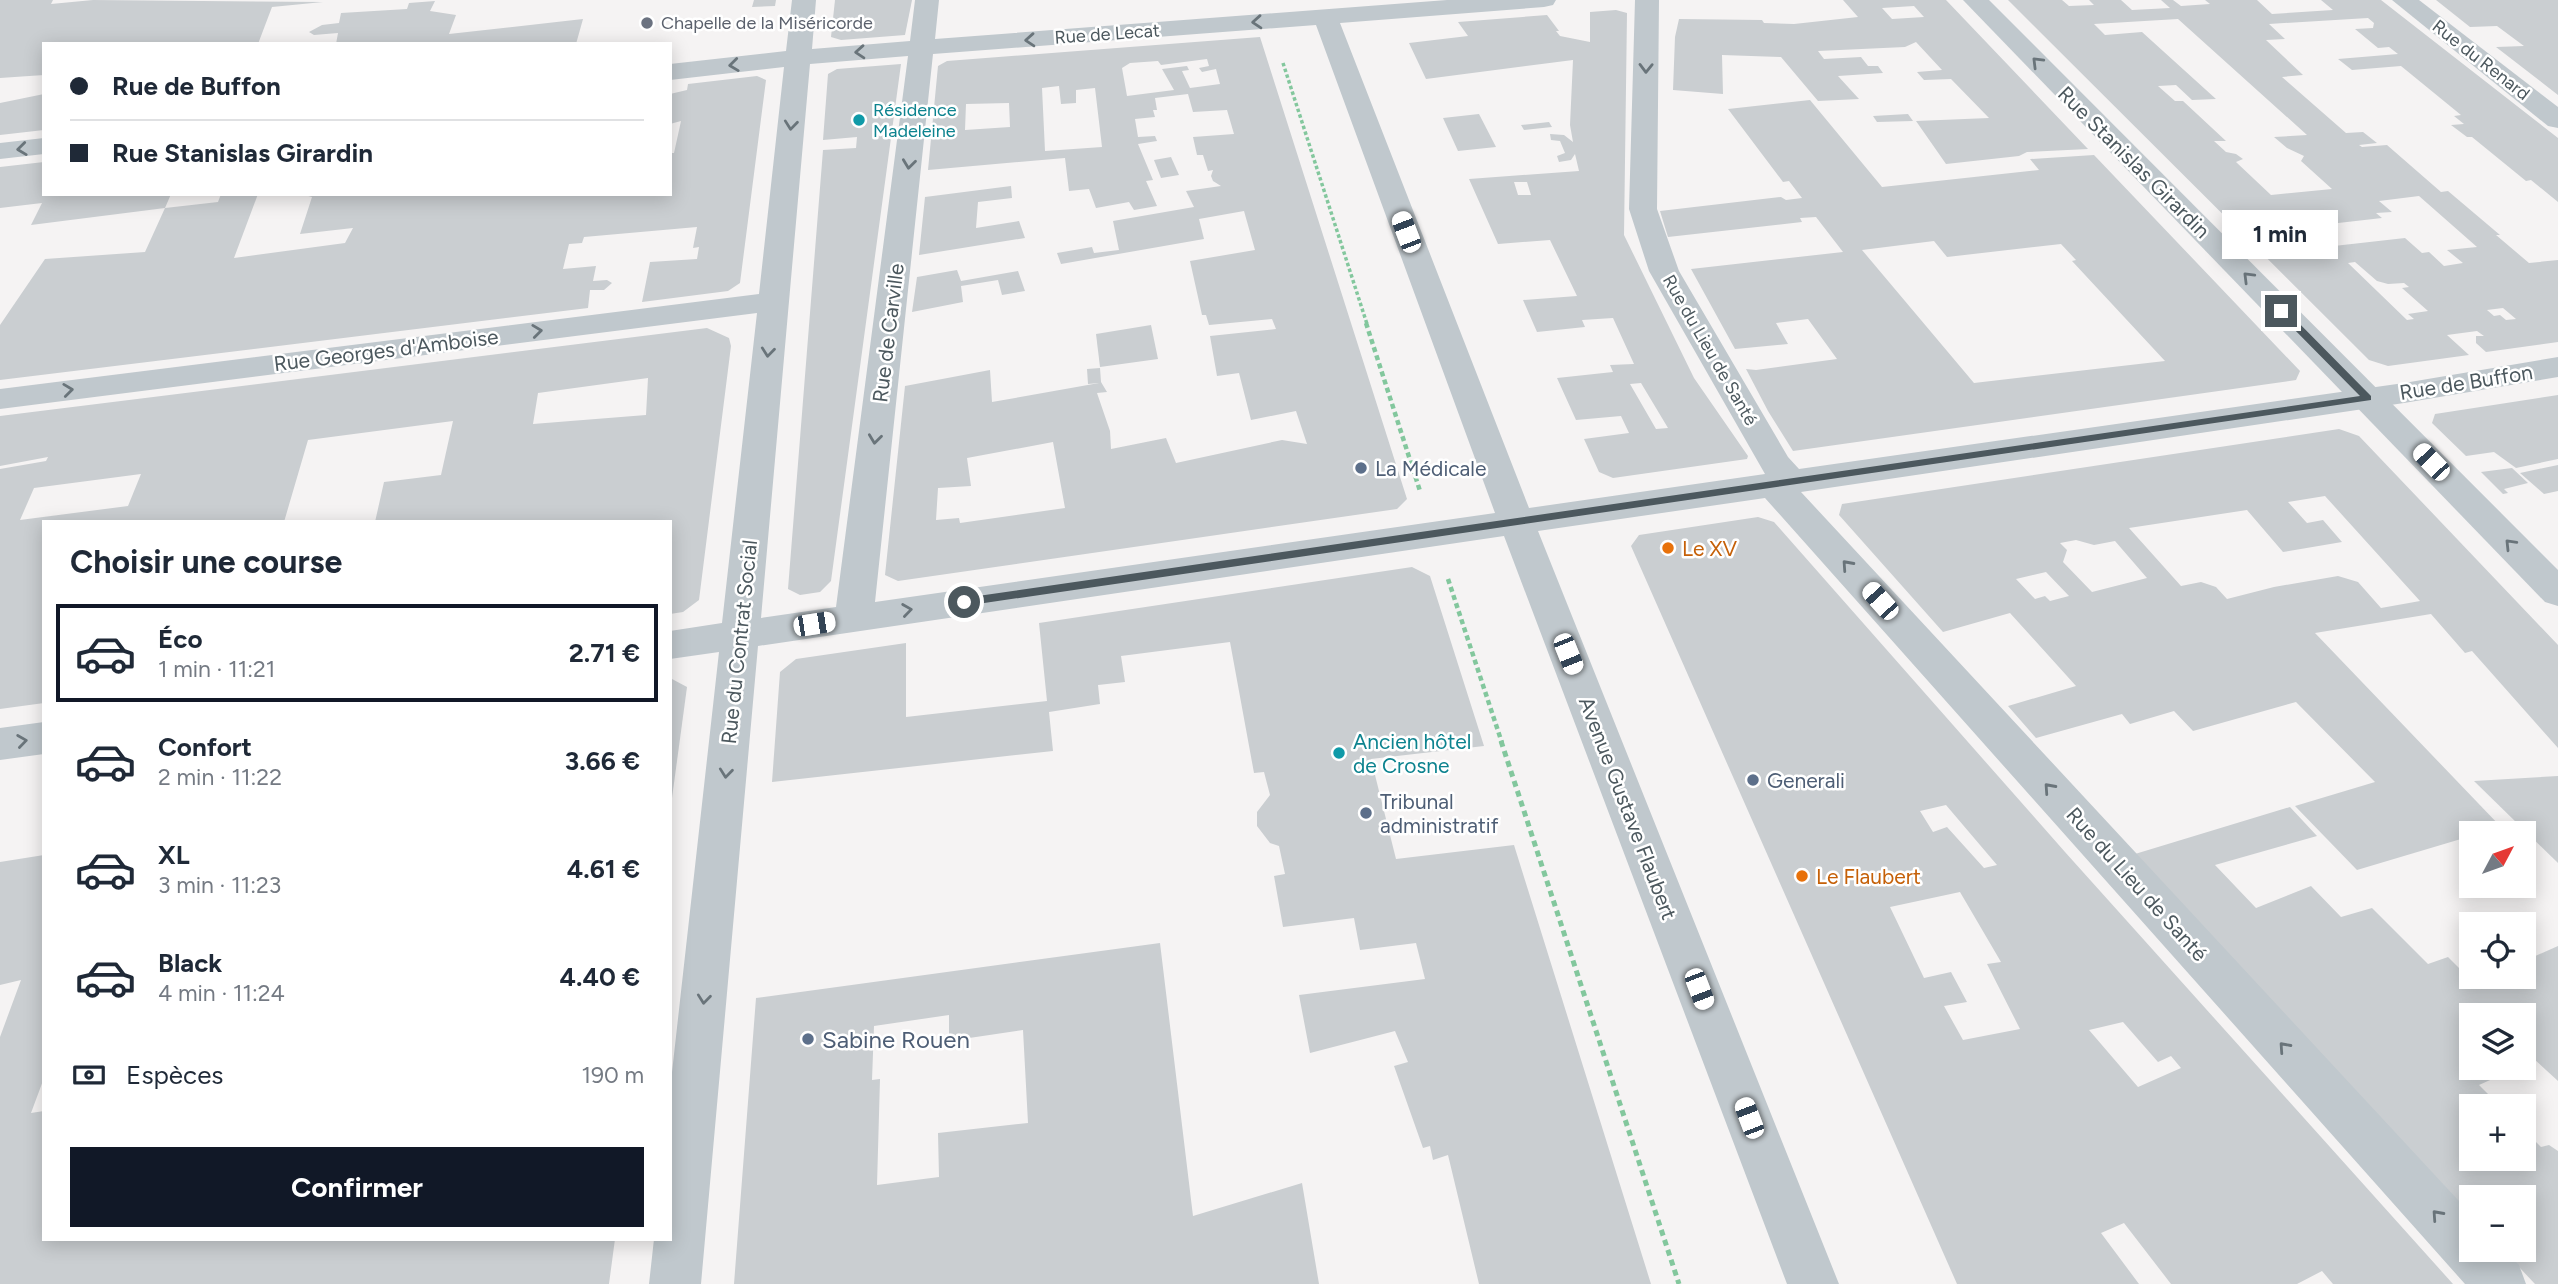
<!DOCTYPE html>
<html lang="fr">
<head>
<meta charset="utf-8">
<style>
  body { margin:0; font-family:Figtree,sans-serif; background:#f6f6f7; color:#1f2937; height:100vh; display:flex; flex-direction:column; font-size:26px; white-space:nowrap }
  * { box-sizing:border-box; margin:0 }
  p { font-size:23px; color:#747a83 }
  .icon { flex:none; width:38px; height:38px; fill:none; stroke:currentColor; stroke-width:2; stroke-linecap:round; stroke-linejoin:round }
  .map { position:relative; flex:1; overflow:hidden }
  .details { position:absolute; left:42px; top:520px; width:630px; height:721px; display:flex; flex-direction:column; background:#fff; border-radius:0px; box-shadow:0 4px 18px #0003 }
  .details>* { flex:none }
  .top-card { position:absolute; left:42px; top:42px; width:630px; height:154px; border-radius:0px; box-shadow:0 4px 18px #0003; display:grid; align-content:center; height:154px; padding:0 28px; background:#fff }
  .needle { width:46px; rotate:49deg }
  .controls { position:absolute; left:2459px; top:821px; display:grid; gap:14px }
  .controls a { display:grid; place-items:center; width:77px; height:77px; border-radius:0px; background:#fff; box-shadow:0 4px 18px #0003; font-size:35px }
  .end { position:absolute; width:32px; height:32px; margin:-16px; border:9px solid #4c585e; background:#fff; box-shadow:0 0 0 4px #fff }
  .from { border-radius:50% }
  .bubble { position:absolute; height:49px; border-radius:0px; background:#fff; box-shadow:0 4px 18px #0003; font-size:23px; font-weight:700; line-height:49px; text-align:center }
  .car { position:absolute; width:21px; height:42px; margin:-21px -10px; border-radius:9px; box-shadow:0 0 5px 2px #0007; background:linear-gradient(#fff 24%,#345 0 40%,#fff 0 76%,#345 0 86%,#fff 0) }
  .top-card b { display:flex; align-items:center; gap:24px; height:66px; font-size:26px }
  .top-card b+b { border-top:2px solid #e0e1e3 }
  .top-card i { width:18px; height:18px; background:#1f2937 }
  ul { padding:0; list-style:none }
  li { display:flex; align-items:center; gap:21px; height:98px; margin:0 14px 10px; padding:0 14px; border:4px solid transparent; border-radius:0px }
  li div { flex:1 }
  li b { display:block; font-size:26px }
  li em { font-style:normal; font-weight:700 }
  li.active { border-color:#111827 }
  li>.icon { width:63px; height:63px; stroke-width:1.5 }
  h2 { padding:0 28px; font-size:32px; line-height:84px }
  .pay { display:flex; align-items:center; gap:18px; height:77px; padding:0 28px; font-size:26px }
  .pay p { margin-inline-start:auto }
  .cta { display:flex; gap:14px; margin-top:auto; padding:14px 28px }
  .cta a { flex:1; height:80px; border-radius:0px; background:#111827; color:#fff; font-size:28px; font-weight:700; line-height:80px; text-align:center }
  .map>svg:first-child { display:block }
  .building { fill:#caced1; fill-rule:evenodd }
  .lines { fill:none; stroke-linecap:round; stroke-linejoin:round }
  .path-far2 { stroke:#83c79d; stroke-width:3.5; stroke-dasharray:3.5 2.5; stroke-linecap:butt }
  .path-far1 { stroke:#83c79d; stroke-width:4.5; stroke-dasharray:5 3.5; stroke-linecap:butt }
  .path { stroke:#83c79d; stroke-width:5; stroke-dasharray:6 4.5; stroke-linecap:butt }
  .minor { fill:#c0c8cd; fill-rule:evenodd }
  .tertiary { fill:#c0c8cd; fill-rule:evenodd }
  .oneway { stroke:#69747a }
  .route { fill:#4c585e }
  .worship-dot { fill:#6b7280; stroke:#fff; stroke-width:2.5 }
  .culture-dot { fill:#0f9aa8; stroke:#fff; stroke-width:2.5 }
  .service-dot { fill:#5c6f8a; stroke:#fff; stroke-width:2.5 }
  .food-dot { fill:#e8710a; stroke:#fff; stroke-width:2.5 }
  .labels { text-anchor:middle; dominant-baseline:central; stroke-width:5; stroke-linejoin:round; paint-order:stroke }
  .far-worship-label { font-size:18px; fill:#5b616d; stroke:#fff; text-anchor:start }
  .far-street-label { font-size:18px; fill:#4c585e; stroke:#fff }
  .far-culture-label { font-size:18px; fill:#0d838f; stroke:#fff; text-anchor:start }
  .street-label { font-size:21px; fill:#4c585e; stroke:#fff }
  .service-label { font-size:21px; fill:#4e5e75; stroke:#fff; text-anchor:start }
  .food-label { font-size:21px; fill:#c56008; stroke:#fff; text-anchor:start }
  .culture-label { font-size:21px; fill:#0d838f; stroke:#fff; text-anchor:start }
  .near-service-label { font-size:24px; fill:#4e5e75; stroke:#fff; text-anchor:start }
</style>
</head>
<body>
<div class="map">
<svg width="2558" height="1284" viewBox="0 0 2558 1284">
  <rect width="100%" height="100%" fill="#f5f3f3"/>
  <g class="building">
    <polygon points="0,0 53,0 51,4 93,0 323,2 272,7 258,44 44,44 44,75 0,78"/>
    <polygon points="754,0 776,0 775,6 752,7"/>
    <polygon points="835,0 912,0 905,35 841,40 831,37"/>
    <path d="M1843,0h103l142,149 -61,3 -8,4 -73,8 -30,-43 73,-3 -38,-39 -27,1 -7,-8 25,-2 -26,-28 -11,5 -87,4 6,8 37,-2 7,9h10l5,7 -45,3 21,23 -41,2 -37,-44 -59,-2 1,39 -50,-4 2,-53 4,-18 83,1 2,3 30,1 64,-7zM1914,6l10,11 -32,2 -10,-11z"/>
    <path d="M2008,0h54l7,6 25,-1 -5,-5h32l11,10 38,-2 -9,-8h12l8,6 29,-2 -5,-4h52l15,14 61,-4 -12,-10h60l177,138v64l-27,-22 -5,1 -54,-44h-5l-16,-12 13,-1 -10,-8 7,-1 -60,-49 -49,4 -14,-11 60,-5 -9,-7 -11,1 -23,-19 18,-1 1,-5 -6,-5 -99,6 16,15 -19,1 37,35 -21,2 64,56 17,-1 14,11 -18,2 3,2 25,-2 54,47 7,-1 52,44h-4l33,28 29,-3v82l-72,10 -10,-9v-7h8l-7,-5 -30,4 22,20 -81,11 -19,-6zM2178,19l129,116 -33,2 13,11 17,8 -3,5 31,28 -61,6 -35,-33 7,-3 -7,-5 -10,-2 -12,-11h12l-43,-40h-8l-17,-15 18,-1 16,15 24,-1 -74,-67 -37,3 -11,-11zM2419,196l58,51 -30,3 16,13 -19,3 -15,-14 -7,1 -17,-15 -71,8 -22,-20 70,-8 -6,-5 16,-1 -13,-11zM2355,262l22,19 11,3 16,-1 5,4 -7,1 26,23 -20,3 6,5 -7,1 -59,-57zM2503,308l13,11 -10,1 -6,-5 -6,1 -7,-6z"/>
    <polygon points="2436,0 2558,0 2558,95 2496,47 2524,46 2497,26 2470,27"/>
    <polygon points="435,1 430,11 456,15 449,34 583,19 576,44 336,44 338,33 314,35 309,32 322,25 339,23 341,13 407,9 409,3"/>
    <path d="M1616,10l11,3 -3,222 70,143 54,78 -1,3 -134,19 -14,-6 -15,-33 45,-6 -8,-17 -45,4 -19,-42 56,-6 -3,-7 24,-1 -21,-46 -31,2 3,7 -48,5 -14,-32 54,-4 -27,-56 -52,4 -29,-65 110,-8 -4,-17 -4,6 -12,2 -2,-6 8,-3 -5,-12 -9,-1 -1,-6 14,1 9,7 -3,-17 3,-65 -147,19 -17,-36 59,-7 -10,-14 89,-7 12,16h-3l4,5 30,6v-30zM1514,182h13l4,13h-13zM1641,383l27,45 -12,1 -26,-45z"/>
    <path d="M1260,37l147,462 -10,10 -187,27 -312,45 -13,-6 20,-189 85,-16 2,32 107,-19 -11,1 -1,-15 13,-1 1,14 6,10 -10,1 13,38 1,18 55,-11 10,25 106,-23 25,4 -11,-33 -45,9 -12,-47 -22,3 -7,-40 66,-7 -4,-10 -63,6 -3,-10h-4l-12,-54 65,-11 -11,-39 -45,8 5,20 -143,25 -4,-11 35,-6 2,6 25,-3 -6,-29 81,-14 -8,-16 35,-5 -8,-5 -2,-5 2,-6 -5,1 -5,-16h-6l-4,-18 41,-3 -7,-24 -34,2 -5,-18 -33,4 2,12h-4l2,7 -20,2 3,18 17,-1 2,5 -19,3 15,36 -7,1 11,25 -23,4 -5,-8 -33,6 -7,-19 -20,2 -4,-33 -137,12 10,-104 9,-5zM1207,59l2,7 -10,2 3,4 14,-3 4,15 -30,4 -8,-17 7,-1 -2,-4 -25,3 12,21 -47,6 -5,-28 8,-5 28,-2 3,4zM1059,86l2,18 15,-1v-13l19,-2 7,59 -57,4 -3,-63zM1009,103l1,24 -45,3 1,-26zM1053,442l12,66 -105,15 -1,-5 -23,2 2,-32 33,-2 -4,-28z"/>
    <polygon points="901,64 831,581 820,592 800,595 788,589 823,150 856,148 857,137 823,140 828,74 837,69"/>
    <polygon points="757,76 766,80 740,283 728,291 642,302 650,262 697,259 699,247 693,248 697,227 584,237 582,243 569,244 563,269 596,266 593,281 607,280 612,283 604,290 590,290 588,308 0,380 0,325 45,259 145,252 165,208 31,225 42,203 0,208 0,167 44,162 44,194 171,194 165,208 218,202 221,194 258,194 234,258 345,243 353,228 300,234 312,197 301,194 670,194 670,153 674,153 681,121 670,124 670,94 687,90 688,84"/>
    <polygon points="44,94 44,130 0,135 0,103"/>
    <path d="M1810,100l72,87 157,-17 -9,-11 64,-4 206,216 -4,9 -503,71 -25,-40 -22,-42 10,1 81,-11 -29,-40 -32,4 12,21 -53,5 -44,-80 152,-17 -27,-35 -16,1 2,4 -134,15 -8,-26 121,-14 5,3 16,-2 -13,-17 -6,1 -55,-73zM1934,241l13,16 114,-13 15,16 -4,1 93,100 -191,22 -112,-133z"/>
    <polygon points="1479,114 1496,147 1458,151 1443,118"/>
    <polygon points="1908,114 1913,121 1877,122 1873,116"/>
    <polygon points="1549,122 1552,127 1524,130 1521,125"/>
    <polygon points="1171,157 1179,175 1161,178 1154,160"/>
    <polygon points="1011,186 1012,198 978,202 976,228 1019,221 1025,238 919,255 925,197"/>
    <polygon points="957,270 961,281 1018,271 1025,291 1002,295 998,280 961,286 963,302 912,312 917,277"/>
    <polygon points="1151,325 1158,359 1100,367 1096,334"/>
    <path d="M707,328l22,10 2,8 -32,254 -16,12 -13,2v-92h-295l9,-40 57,-7 12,-54 -145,19 -24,82h-240v181l-44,6v-240l46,-8 2,-4 -48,9v-50zM648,378l-2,37 -113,9 5,-31zM141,474l-13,32 -108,14 14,-32z"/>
    <polygon points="2558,395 2558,459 2516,468 2494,452 2466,456 2432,423 2435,414"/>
    <path d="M2339,429l20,7 199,209v103l-86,-97 -7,2 -34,-39 -116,19 186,194 -19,6h-11v3l-114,34 -62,-64 80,-24 -79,-80 -103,29 -19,-20 -44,13 -8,-10 -86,24 -28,-32 68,-20 -66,-73 -67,19 -104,-117 3,-11zM2325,496l95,105 -39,7 -23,-26 -20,-6 -64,11 -47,12 -11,-12 -15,-5 -20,4 -52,-58 118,-18 36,42 59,-10 -19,-22 -16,3 -19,-21zM2076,540l18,5 21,-4 32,37 -55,14 -29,-30 4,-12 -7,-7zM2046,572l23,24 -19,5 -5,-5 -10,3 -19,-20z"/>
    <polygon points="2558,465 2558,491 2544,494 2520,473"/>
    <polygon points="2512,468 2528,483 2504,489 2508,493 2503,494 2481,472"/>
    <path d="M1758,517l16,5 291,330 388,432h-120l-11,-13 -25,13h-126l-47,-61 -23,10 38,51h-182l-326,-738 8,-11zM1946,805l51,60 -13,3 -37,-41 -14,5 -13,-21zM1960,892l41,70 -14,2 33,65 -57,11 -19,-34 23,-4 -16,-30 -27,6 -34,-71zM2123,1022l35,40 13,-6 10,12 -43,19 -49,-57z"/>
    <polygon points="1412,567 1430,576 1484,746 1371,759 1396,859 1514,845 1651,1284 1479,1284 1448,1155 1433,1160 1430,1146 1423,1148 1394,1066 1408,1062 1395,1031 1310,1053 1299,995 1425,979 1416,943 1360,950 1354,918 1283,927 1274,876 1285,874 1279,846 1270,843 1257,826 1257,812 1270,795 1264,772 1254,773 1230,642 1121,656 1125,682 1098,685 1100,704 1049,712 1053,751 772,782 780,672 796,659 906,643 906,717 1047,701 1039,623"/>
    <polygon points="672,679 687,687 672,798 670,680"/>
    <polygon points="2558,776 2558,863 2474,781"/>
    <polygon points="2290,807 2317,836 2215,865 2256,908 2311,886 2341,917 2372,908 2428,964 2448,957 2475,984 2491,976 2524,976 2524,961 2558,946 2558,1081 2534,1059 2524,1064 2524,1015 2471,1015 2471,1039 2463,1043 2471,1051 2471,1068 2517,1068 2479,1085 2500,1106 2471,1106 2471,1158 2524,1158 2524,1130 2541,1147 2549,1145 2558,1151 2558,1284 2535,1284 2503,1250 2524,1250 2524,1197 2471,1197 2471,1216 2135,854"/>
    <polygon points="44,855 44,1078 31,1113 44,1111 44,1239 615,1239 609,1284 0,1284 0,1037 21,980 0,985 0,862"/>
    <path d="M1160,943l33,273 109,-33 17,101h-585l22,-286zM949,1015v26l74,-11 5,93 -90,10 1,44 -62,8 3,-106 -8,1 2,-54z"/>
  </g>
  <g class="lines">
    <polyline class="path-far2" points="1283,63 1367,324"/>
    <g class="path-far1">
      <polyline points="1366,323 1420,491"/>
      <polyline points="1448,579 1502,743"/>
    </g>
    <polyline class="path" points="1501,741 1679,1284"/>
    <g class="minor">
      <path d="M792,0h24l-4,49 98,-8 5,-41h24l-4,39 512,-39h109l-3,5 -9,2 -204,16 189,485 236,-34 -116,-203 -20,-62 6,-209h24l-2,209 22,62 109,186 11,12 605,-86 154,-26v20l-154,26 -603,89 670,722v36h33l15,15 7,19h-61l-700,-786 -227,33 301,753h-52l-283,-748 -746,110 -57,638h-52l5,-45h16v-149l49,-438 -49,7v-28l52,-8 35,-310 -757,96v-20l759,-95 25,-227 -114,13v-16l116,-13zM1316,25l179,488 -620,89 58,-548zM908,56l-72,551 -75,11 49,-554z"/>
      <polygon points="44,138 44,154 0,159 0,143"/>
      <polygon points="44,722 44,754 0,760 0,728"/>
    </g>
    <g class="tertiary">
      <polygon points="1963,0 1989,0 2558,570 2558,606 2545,602"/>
      <polygon points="2392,0 2419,0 2558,107 2558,128 2548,126"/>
    </g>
  </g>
  <defs><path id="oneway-chevron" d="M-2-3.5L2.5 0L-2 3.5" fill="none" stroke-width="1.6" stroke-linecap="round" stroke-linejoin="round" transform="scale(1.75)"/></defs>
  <g class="oneway">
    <use href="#oneway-chevron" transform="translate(1257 22) rotate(176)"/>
    <use href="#oneway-chevron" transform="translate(1030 40) rotate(176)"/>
    <use href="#oneway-chevron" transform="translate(860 52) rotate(176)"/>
    <use href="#oneway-chevron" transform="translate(2037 62) rotate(-135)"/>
    <use href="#oneway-chevron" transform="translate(734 65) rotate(173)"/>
    <use href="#oneway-chevron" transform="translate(1646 68) rotate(91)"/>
    <use href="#oneway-chevron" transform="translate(791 125) rotate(96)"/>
    <use href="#oneway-chevron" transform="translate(22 149) rotate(173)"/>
    <use href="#oneway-chevron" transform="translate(909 164) rotate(97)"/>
    <use href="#oneway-chevron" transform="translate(2248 277) rotate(-135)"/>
    <use href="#oneway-chevron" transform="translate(537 331) rotate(-7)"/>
    <use href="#oneway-chevron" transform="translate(768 352) rotate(96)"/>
    <use href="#oneway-chevron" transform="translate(68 390) rotate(-7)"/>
    <use href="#oneway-chevron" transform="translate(875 439) rotate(97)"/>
    <use href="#oneway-chevron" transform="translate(2510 544) rotate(-134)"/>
    <use href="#oneway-chevron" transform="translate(1847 565) rotate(-132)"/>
    <use href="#oneway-chevron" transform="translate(907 610) rotate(-8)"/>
    <use href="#oneway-chevron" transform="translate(22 741) rotate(-8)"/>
    <use href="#oneway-chevron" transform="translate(726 773) rotate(96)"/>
    <use href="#oneway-chevron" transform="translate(2049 788) rotate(-132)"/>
    <use href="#oneway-chevron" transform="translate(704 999) rotate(96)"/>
    <use href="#oneway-chevron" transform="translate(2284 1047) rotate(-132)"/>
    <use href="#oneway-chevron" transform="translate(2437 1215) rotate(-132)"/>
  </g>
  <polygon class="route" points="2278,309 2285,309 2371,396 2371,400 964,606 959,602 964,598 2360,396 2278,313"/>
  <circle class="worship-dot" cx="647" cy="23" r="7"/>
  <g class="culture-dot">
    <circle cx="859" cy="120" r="7"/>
    <circle cx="1339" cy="753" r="7"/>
  </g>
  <g class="service-dot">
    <circle cx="1361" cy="468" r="7"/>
    <circle cx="1753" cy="780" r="7"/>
    <circle cx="1366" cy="813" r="7"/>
    <circle cx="808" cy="1039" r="7"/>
  </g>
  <g class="food-dot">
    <circle cx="1668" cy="548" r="7"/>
    <circle cx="1802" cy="876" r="7"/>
  </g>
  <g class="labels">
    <g class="far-worship-label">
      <text x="661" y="23">Chapelle de la Miséricorde</text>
    </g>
    <g class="far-street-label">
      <text transform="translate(1107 34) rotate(-4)">Rue de Lecat</text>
      <text transform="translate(2481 60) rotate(38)">Rue du Renard</text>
      <text transform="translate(1710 350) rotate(60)">Rue du Lieu de Santé</text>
    </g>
    <g class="far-culture-label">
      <text x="873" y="110">Résidence<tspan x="873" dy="21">Madeleine</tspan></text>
    </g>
    <g class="street-label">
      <text transform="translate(2134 162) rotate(45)">Rue Stanislas Girardin</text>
      <text transform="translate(888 333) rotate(-83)">Rue de Carville</text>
      <text transform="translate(386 350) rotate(-7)">Rue Georges d'Amboise</text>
      <text transform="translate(2466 382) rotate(-9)">Rue de Buffon</text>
      <text transform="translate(739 642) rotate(-84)">Rue du Contrat Social</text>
      <text transform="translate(1628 808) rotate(69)">Avenue Gustave Flaubert</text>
      <text transform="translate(2137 884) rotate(48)">Rue du Lieu de Santé</text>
    </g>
    <g class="service-label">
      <text x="1375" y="468">La Médicale</text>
      <text x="1767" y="780">Generali</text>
      <text x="1380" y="801">Tribunal<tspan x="1380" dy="24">administratif</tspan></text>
    </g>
    <g class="food-label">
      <text x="1682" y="548">Le XV</text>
      <text x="1816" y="876">Le Flaubert</text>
    </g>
    <g class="culture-label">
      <text x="1353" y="741">Ancien hôtel<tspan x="1353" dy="24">de Crosne</tspan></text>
    </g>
    <g class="near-service-label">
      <text x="822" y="1039">Sabine Rouen</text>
    </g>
  </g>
</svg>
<div class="controls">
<a><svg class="needle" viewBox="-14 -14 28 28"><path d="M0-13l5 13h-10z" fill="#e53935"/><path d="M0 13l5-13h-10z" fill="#747a83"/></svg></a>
<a><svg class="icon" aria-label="locate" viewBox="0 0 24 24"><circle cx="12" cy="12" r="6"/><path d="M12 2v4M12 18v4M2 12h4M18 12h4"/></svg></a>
<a><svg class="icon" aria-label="layers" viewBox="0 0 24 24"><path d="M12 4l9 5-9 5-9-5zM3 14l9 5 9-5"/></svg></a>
<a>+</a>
<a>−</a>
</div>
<i class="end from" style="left:964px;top:602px"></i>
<i class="end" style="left:2281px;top:311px"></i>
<div class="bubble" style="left:2222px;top:210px;width:116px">1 min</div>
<i class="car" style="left:1406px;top:232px;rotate:339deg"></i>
<i class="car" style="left:2431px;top:462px;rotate:316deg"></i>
<i class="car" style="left:1880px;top:601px;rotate:318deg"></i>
<i class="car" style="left:814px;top:624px;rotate:81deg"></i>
<i class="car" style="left:1568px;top:654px;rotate:158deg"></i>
<i class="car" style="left:1699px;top:989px;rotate:159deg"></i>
<i class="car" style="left:1749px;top:1118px;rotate:339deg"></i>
<div class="top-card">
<b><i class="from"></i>Rue de Buffon</b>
<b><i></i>Rue Stanislas Girardin</b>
</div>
<section class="details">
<h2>Choisir une course</h2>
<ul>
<li class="active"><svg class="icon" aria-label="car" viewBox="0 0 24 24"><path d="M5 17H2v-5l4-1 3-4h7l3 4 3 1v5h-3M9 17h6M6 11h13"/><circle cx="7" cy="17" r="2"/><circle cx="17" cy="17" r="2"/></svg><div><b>Éco</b><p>1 min · 11:21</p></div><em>2.71 €</em></li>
<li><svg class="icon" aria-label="car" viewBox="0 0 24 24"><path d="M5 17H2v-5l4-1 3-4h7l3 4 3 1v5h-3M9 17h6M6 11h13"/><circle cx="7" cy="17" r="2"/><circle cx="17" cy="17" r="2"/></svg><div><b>Confort</b><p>2 min · 11:22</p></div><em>3.66 €</em></li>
<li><svg class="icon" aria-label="car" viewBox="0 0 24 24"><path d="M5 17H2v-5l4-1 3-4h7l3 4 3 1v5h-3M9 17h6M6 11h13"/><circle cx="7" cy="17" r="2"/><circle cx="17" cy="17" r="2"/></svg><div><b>XL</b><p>3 min · 11:23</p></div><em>4.61 €</em></li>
<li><svg class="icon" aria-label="car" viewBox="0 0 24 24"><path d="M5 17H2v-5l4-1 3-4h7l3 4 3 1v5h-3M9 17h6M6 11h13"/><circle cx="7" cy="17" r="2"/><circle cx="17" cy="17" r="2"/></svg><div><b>Black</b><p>4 min · 11:24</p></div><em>4.40 €</em></li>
</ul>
<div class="pay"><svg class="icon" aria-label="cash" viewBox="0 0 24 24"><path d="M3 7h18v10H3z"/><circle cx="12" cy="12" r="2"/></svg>Espèces<p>190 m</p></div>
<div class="cta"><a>Confirmer</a></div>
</section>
</div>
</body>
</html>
